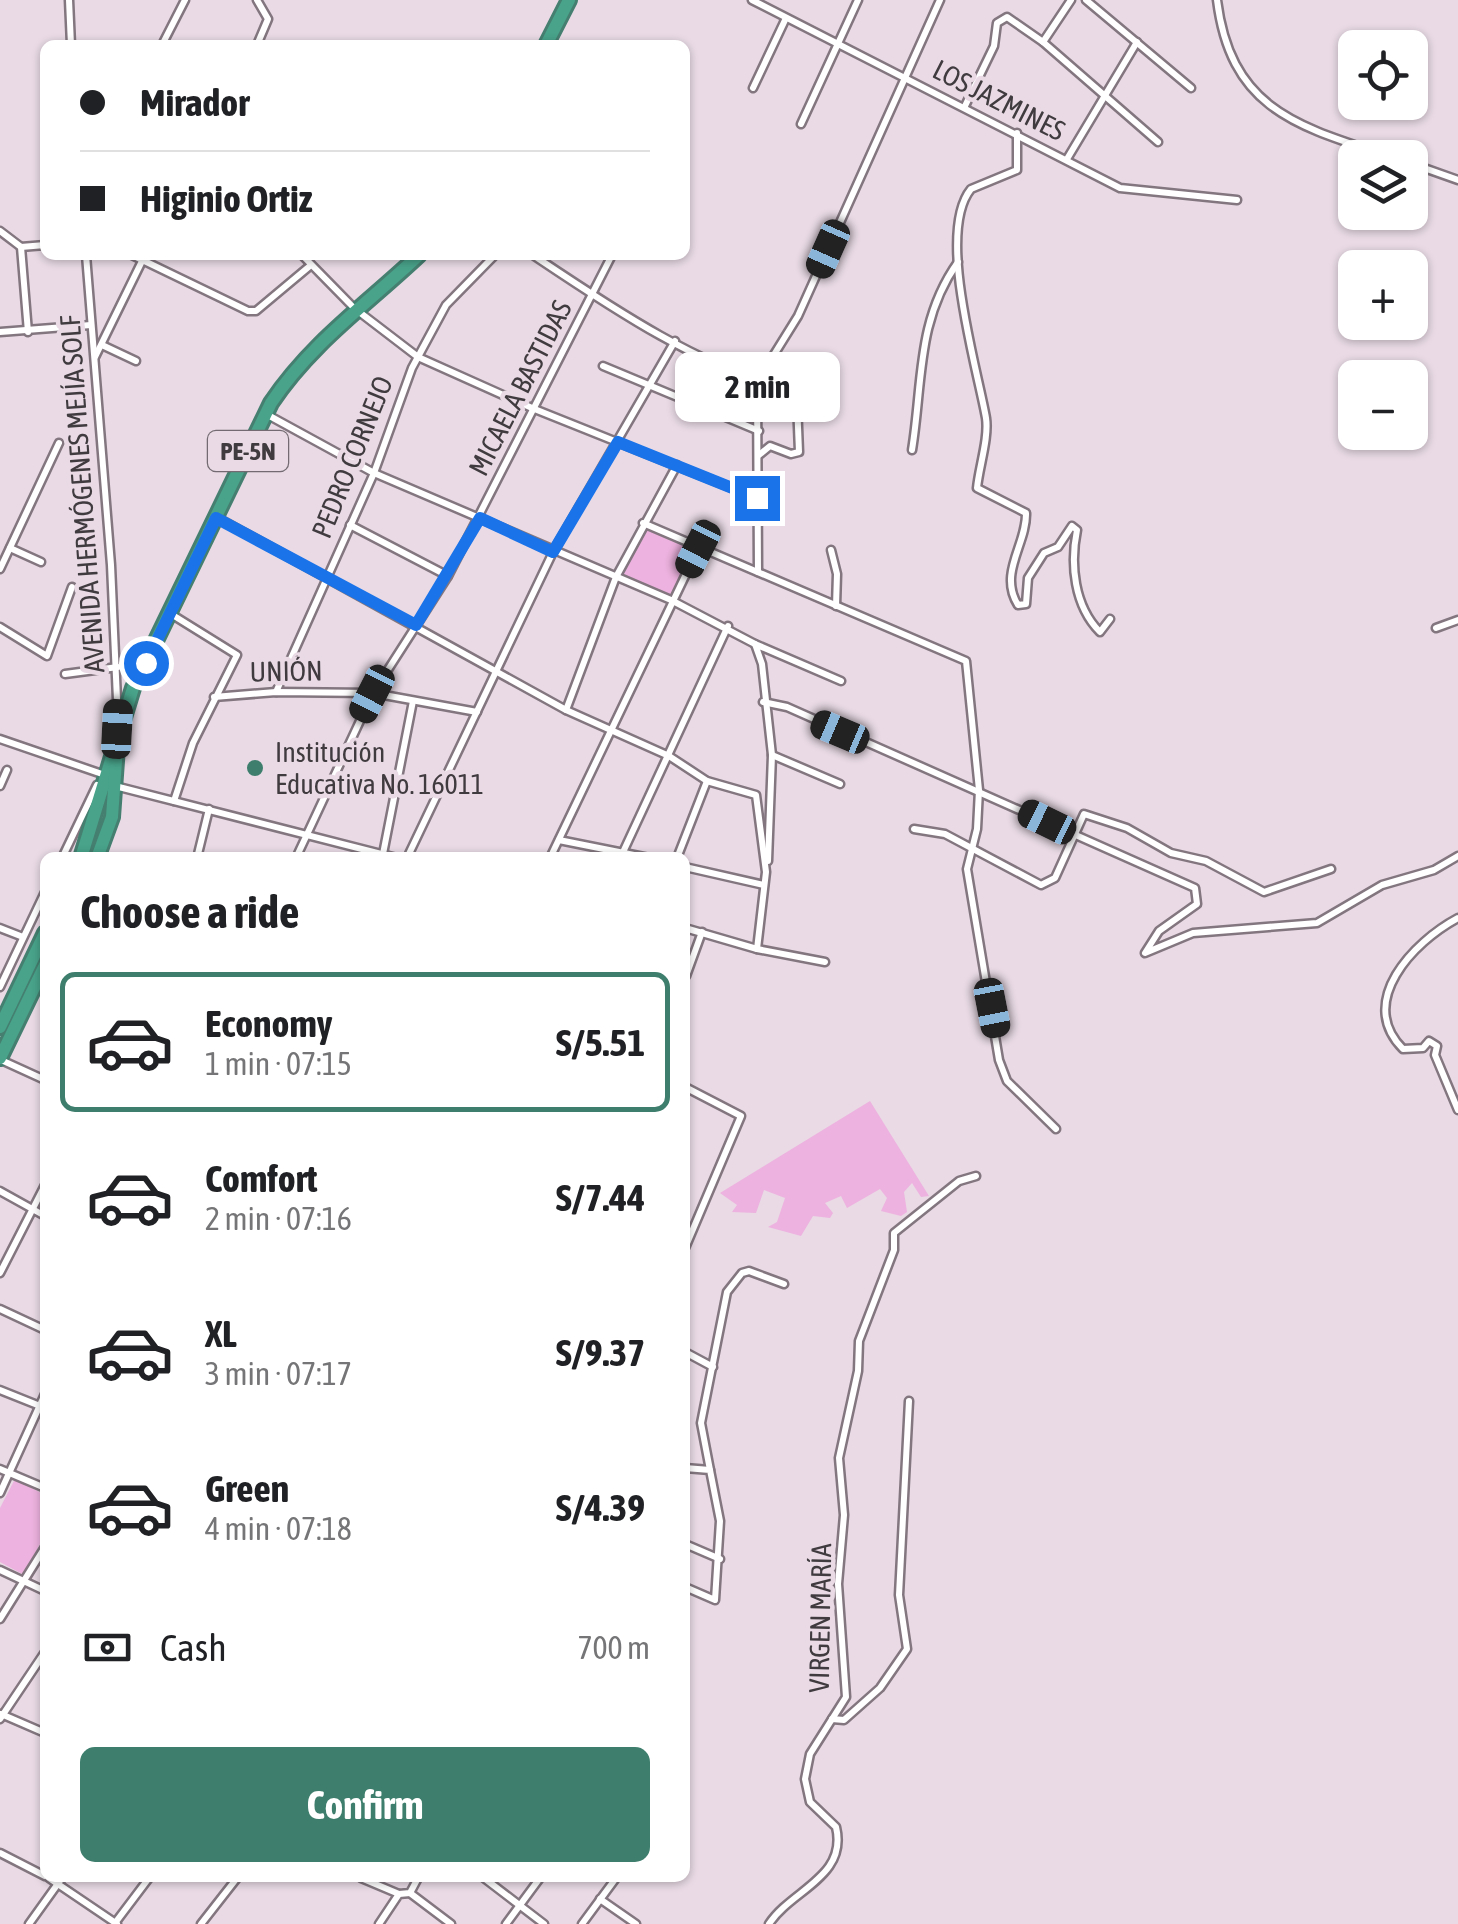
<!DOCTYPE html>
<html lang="en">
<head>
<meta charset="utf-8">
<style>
  body { margin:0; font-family:"Asap Condensed",sans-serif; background:#f2f2f2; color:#202124; height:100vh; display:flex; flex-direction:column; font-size:38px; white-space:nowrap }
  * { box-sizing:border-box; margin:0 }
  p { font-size:32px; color:#757577 }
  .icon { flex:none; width:55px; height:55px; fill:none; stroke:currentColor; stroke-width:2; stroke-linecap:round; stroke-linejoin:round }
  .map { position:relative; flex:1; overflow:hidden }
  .panel { position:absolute; left:40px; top:852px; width:650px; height:1030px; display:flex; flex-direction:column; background:#fff; border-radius:15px; box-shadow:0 2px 8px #0004 }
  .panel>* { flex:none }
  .banner { position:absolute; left:40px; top:40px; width:650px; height:220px; border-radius:15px; box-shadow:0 2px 8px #0004; display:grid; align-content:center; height:220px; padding:0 40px; background:#fff }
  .buttons { position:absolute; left:1338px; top:30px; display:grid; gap:20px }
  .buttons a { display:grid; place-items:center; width:90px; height:90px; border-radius:15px; background:#fff; box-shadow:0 2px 8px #0004; font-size:50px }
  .end { position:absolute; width:45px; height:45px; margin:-22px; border:12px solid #1a73e8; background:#fff; box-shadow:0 0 0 5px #fff }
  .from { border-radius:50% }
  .bubble { position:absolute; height:70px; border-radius:15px; background:#fff; box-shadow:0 2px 8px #0004; font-size:32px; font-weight:700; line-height:70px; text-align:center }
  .car { position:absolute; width:30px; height:60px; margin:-30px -15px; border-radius:12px; box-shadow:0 0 8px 2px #0007; background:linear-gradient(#222 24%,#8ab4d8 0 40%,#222 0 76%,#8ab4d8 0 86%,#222 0) }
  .banner b { display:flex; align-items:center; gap:35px; height:95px; font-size:38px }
  .banner b+b { border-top:2px solid #e0e0e0 }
  .banner i { width:25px; height:25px; background:#202124 }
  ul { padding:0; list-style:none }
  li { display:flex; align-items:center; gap:30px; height:140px; margin:0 20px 15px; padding:0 20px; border:5px solid transparent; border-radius:15px }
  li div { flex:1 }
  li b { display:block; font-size:38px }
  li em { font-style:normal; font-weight:700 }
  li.active { border-color:#3e7e6c }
  li>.icon { width:90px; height:90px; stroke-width:1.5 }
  h2 { padding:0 40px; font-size:45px; line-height:120px }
  .pay { display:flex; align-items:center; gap:25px; height:110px; padding:0 40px; font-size:38px }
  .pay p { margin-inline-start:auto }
  .button { display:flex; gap:20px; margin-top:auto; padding:20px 40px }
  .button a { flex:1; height:115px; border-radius:15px; background:#3e7e6c; color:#fff; font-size:40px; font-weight:700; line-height:115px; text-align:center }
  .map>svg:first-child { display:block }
  .green { fill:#edb2df }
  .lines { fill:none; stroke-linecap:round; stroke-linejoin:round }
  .street-casing { stroke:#83767f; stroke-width:11 }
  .highway-casing { stroke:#457f70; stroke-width:18 }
  .street { stroke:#fff; stroke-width:6 }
  .highway { stroke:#48a38a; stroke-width:12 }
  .route { stroke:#1a73e8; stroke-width:12 }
  .poi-dot { fill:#3e7e6c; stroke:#e9dae5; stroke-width:4 }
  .labels { text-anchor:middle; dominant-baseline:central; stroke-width:9; stroke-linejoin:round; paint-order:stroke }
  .shield { fill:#e9dae5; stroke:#736b71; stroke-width:2.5 }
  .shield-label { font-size:25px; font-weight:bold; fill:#403b3f }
  .street-label { font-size:28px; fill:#403b3f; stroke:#e9dae5 }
  .poi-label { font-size:28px; fill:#403b3f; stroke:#e9dae5; text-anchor:start }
</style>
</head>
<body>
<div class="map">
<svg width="1458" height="1924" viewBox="0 0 1458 1924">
  <rect width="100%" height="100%" fill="#e9dae5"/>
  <g class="green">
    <polygon points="643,523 698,549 671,600 616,577"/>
    <polygon points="870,1101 929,1196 921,1197 912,1183 904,1192 907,1212 901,1216 881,1211 887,1198 880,1189 847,1208 841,1196 825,1203 833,1213 830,1218 813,1216 801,1236 768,1227 777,1222 785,1198 764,1190 756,1213 732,1212 737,1205 720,1193"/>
    <polygon points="15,1479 45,1495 45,1534 24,1575 0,1562 0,1508"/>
  </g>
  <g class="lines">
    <defs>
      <g id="street">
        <polyline points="69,0 71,45"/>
        <polyline points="257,0 268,19 257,45"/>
        <polyline points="752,0 1120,188 1237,200"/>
        <polyline points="1086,0 1191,88"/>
        <path d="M1217,0c14,112 84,127 177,158"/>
        <polyline points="1043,42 1071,0"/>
        <polyline points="162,45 185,0"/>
        <polyline points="753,88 786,18"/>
        <polyline points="965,106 994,46 997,23 1007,17 1043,42 1158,142"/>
        <polyline points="801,124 858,0"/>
        <path d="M1017,133v37l-46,19c-35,43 6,178 15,229 3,20 -7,49 -9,70l49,25c1,31 -28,60 -8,92l8,-1 2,-26 16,-25 14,-6 14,-21 5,4c-7,34 -3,76 23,102l10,-13"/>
        <polyline points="1067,159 1137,42"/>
        <polyline points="1410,163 1458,180"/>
        <polyline points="0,231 21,247 45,245"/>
        <polyline points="21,247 28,332"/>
        <polyline points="86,255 111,565 118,722"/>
        <polyline points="132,255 248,311 256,311 311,265"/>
        <polyline points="302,255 354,308 418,357 532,408 757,498"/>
        <path d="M533,255c73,49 171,116 258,134l6,13 2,50 -8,2 -21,-8 -11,9"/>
        <polyline points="0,332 91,325"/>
        <polyline points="102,345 136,361"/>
        <polyline points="95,357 145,255"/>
        <polyline points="603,366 759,431"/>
        <polyline points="266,414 374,473 671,600 755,644"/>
        <path d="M912,450c11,-67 4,-129 46,-188"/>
        <polyline points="218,518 566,710 669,756 707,781 756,795 766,872 757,949"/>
        <polyline points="643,523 966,661 979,790 977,829 967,869 999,1060 1007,1081 1056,1129"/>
        <polyline points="350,525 448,576"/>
        <polyline points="10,548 41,562"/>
        <polyline points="831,550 837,574 836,606"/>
        <polyline points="0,569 59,443"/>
        <polyline points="758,572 757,382 798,316 940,0"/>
        <polyline points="171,614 237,655 193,743 174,801"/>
        <polyline points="0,627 47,656 72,587"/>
        <polyline points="1436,628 1458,620"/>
        <polyline points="65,674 118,667"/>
        <polyline points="276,692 374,473 412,368 446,305 495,255"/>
        <polyline points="214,697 276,692 373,693 477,712"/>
        <polyline points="763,702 787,707 1195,888 1197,904 1159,931 1145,953 1193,933 1317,923 1382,885 1434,870 1458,856"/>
        <polyline points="566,710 616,577 677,465"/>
        <polyline points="0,739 105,775"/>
        <polyline points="772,755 840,784"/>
        <polyline points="0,786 7,770"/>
        <polyline points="115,786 397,858"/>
        <polyline points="914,829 945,834 1041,885 1055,878 1084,814 1127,828 1171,853 1206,861 1264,892 1331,869"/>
        <polyline points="559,840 649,858"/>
        <polyline points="624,850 728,626"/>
        <polyline points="383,854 413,701"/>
        <polyline points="62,858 97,785"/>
        <polyline points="197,858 209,809"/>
        <polyline points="296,858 373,693 448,576 612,255"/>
        <polyline points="407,858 553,552 675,341"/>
        <polyline points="550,858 698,549"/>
        <polyline points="677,858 707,781"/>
        <polyline points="768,861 772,755 762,664 755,644 841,681"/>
        <polyline points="685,867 764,885"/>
        <path d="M1458,918c-45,24 -102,84 -55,131l20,-1 6,-7 8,5 -2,9 23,55"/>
        <polyline points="0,928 23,937"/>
        <polyline points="685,928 757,949 825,962"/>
        <polyline points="686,976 702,932"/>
        <polyline points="0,987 45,892"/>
        <polyline points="1,1060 45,1080"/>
        <polyline points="685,1087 741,1116 685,1248"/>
        <polyline points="0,1191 45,1216"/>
        <polyline points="0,1273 45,1185"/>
        <polyline points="0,1309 45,1330"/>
        <polyline points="685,1352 713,1367"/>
        <polyline points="0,1390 45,1408"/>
        <polyline points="685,1468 710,1470 720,1521 715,1600 685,1587"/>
        <polyline points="0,1469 45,1488"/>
        <polyline points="710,1470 701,1423 727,1292 742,1273 749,1271 784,1284"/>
        <polyline points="0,1493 45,1394"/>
        <polyline points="685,1544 720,1559"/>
        <polyline points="0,1570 45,1591"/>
        <polyline points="0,1619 45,1547"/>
        <polyline points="1,1714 45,1733"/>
        <polyline points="0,1719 45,1652"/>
        <polyline points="832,1719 844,1720 880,1688 907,1649 899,1595 909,1401"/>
        <polyline points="0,1853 45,1876"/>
        <polyline points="49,1878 117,1924"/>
        <polyline points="361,1878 399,1894"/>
        <polyline points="484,1878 544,1924"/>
        <polyline points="410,1893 451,1924"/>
        <polyline points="600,1899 636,1924"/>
        <polyline points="115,1923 149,1878"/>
        <polyline points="29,1924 62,1878"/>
        <polyline points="201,1924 237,1878"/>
        <polyline points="379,1924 399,1894 410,1893 418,1878"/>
        <polyline points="506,1924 540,1878"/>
        <polyline points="582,1924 616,1878"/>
        <path d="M769,1924c22,-34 79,-47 67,-97l-26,-25 -5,-23 5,-25 36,-57 -8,-113 6,-69 -5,-57 19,-87 1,-30 35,-91v-17l65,-52 17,-5"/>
      </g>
      <g id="highway">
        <polyline points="546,45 569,0"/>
        <path d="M81,858l52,-170 138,-285c40,-60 96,-99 148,-148"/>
        <polyline points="97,858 112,817 117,747"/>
        <polyline points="0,1027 45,933"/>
        <polyline points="0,1058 45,965"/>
      </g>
    </defs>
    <use href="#street" class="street-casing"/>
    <use href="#highway" class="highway-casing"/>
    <use href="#street" class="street"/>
    <use href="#highway" class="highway"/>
  </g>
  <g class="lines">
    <polyline class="route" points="146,663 216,518 416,625 480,518 553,552 618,442 757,498"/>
  </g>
  <circle class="poi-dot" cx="255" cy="768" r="10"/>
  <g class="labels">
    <rect class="shield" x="208" y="431" width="80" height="40" rx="8"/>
    <g class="shield-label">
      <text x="248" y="451">PE-5N</text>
    </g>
    <g class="street-label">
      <text transform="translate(999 100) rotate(27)">LOS JAZMINES</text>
      <text transform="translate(520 388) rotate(-63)">MICAELA BASTIDAS</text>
      <text transform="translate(352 457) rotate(-68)">PEDRO CORNEJO</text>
      <text transform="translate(82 494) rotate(-94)">AVENIDA HERMÓGENES MEJÍA SOLF</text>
      <text transform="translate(286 671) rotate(-1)">UNIÓN</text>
      <text transform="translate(820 1618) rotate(-89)">VIRGEN MARÍA</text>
    </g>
    <g class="poi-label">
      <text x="275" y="752">Institución<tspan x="275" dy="32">Educativa No. 16011</tspan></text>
    </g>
  </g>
</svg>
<div class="buttons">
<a><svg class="icon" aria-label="locate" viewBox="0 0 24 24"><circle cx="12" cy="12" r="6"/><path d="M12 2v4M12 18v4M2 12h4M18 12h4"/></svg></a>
<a><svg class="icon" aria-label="layers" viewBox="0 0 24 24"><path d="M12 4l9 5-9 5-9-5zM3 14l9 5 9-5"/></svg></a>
<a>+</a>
<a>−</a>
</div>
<i class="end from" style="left:146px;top:663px"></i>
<i class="end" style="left:757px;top:498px"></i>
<div class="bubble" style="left:675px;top:352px;width:165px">2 min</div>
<i class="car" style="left:828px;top:249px;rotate:204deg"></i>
<i class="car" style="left:698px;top:549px;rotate:207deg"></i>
<i class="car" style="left:372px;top:694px;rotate:207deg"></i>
<i class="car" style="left:117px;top:729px;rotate:3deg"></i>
<i class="car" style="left:840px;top:732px;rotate:293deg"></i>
<i class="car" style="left:1047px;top:822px;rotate:296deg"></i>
<i class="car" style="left:992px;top:1008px;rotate:169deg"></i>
<div class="banner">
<b><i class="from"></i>Mirador</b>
<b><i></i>Higinio Ortiz</b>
</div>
<section class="panel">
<h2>Choose a ride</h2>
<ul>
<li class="active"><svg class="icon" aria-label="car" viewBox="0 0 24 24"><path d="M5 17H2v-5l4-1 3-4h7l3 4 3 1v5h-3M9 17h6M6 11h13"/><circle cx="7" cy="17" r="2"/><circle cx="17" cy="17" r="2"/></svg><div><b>Economy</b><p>1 min · 07:15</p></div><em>S/5.51</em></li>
<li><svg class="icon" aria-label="car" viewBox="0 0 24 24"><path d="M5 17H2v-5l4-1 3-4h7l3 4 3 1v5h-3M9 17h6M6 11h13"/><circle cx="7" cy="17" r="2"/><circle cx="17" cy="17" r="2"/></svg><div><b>Comfort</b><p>2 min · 07:16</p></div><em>S/7.44</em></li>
<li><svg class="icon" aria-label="car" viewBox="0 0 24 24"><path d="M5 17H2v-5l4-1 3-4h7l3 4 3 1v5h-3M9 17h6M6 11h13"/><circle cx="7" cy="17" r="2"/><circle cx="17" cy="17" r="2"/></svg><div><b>XL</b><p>3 min · 07:17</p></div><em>S/9.37</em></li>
<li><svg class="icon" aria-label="car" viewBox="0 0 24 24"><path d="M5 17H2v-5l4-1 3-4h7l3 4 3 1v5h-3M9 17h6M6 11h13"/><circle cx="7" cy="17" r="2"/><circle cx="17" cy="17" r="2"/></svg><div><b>Green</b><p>4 min · 07:18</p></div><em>S/4.39</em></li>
</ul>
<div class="pay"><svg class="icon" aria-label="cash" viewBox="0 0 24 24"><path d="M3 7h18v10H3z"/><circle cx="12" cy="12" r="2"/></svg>Cash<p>700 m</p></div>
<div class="button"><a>Confirm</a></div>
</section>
</div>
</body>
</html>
